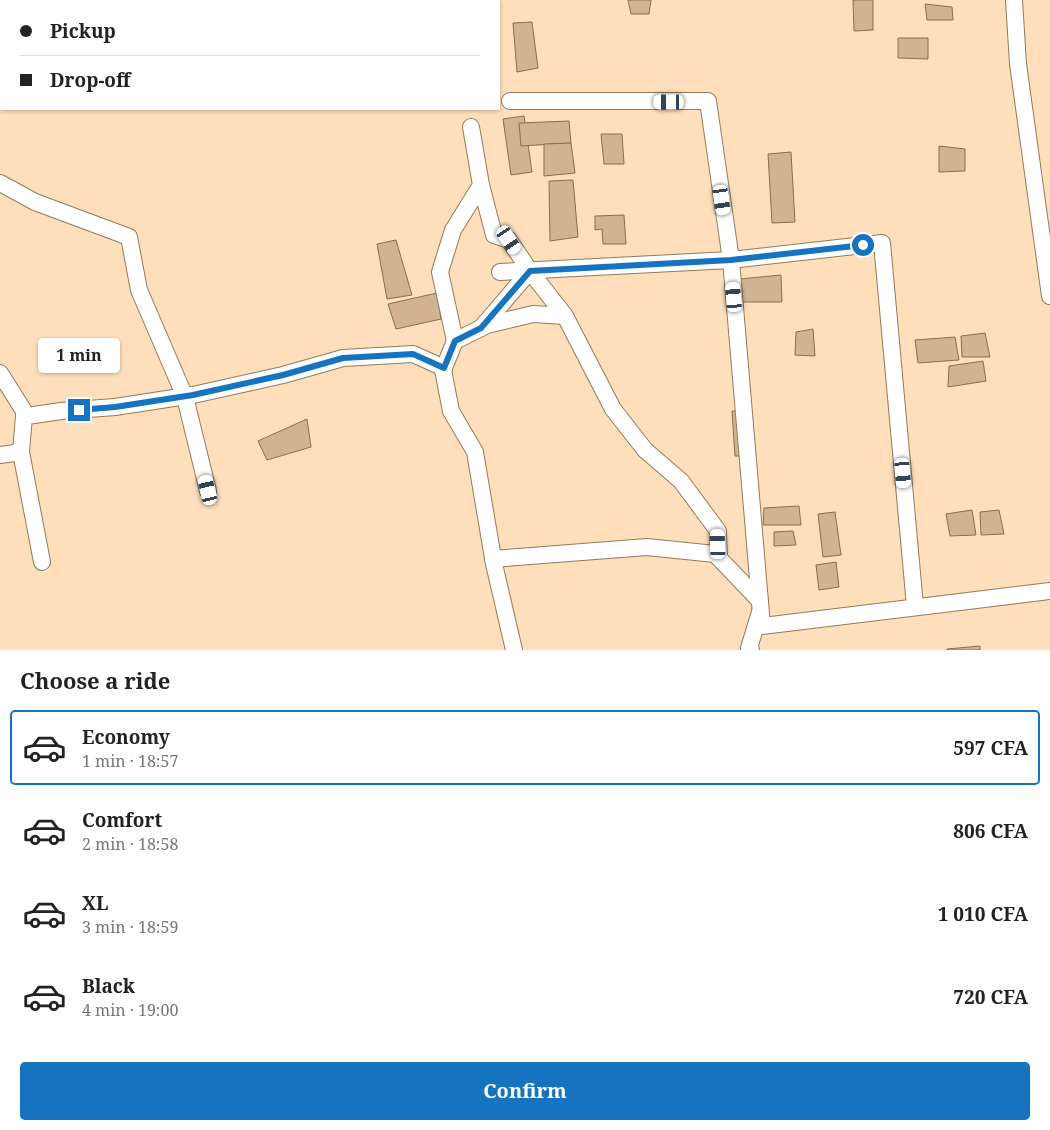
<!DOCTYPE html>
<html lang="en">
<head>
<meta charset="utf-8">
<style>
  body { margin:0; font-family:"Noto Serif",serif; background:#f2f2f2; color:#222; height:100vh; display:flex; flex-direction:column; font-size:19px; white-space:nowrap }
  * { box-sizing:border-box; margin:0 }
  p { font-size:16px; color:#767676 }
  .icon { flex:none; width:28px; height:28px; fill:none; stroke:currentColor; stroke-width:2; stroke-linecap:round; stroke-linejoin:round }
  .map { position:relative; height:650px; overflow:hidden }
  .panel { display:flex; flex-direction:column; background:#fff; flex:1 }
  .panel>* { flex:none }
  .hud { position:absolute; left:0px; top:0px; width:500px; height:110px; box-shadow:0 1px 4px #0004; display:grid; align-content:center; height:110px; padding:0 20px; background:#fff }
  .end { position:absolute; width:22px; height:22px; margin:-11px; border:6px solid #1573bf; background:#fff; box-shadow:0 0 0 2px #fff }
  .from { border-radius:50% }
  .bubble { position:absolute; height:35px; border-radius:5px; background:#fff; box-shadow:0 1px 4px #0004; font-size:16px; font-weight:700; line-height:35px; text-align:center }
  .car { position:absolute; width:15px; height:30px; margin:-15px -8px; border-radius:6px; box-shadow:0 0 4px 1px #0007; background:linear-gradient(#fff 24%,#345 0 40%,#fff 0 76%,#345 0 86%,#fff 0) }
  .hud b { display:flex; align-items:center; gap:18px; height:48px; font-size:19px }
  .hud b+b { border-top:1px solid #e0e0e0 }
  .hud i { width:12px; height:12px; background:#222 }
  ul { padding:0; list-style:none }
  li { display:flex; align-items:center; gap:15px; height:75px; margin:0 10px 8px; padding:0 10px; border:2px solid transparent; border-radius:5px }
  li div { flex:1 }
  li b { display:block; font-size:19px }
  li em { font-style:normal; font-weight:700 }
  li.active { border-color:#1573bf }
  li>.icon { width:45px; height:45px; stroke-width:1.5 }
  h2 { padding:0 20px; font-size:22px; line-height:60px }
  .button { display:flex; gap:10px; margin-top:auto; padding:10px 20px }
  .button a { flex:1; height:58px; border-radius:5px; background:#1573bf; color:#fff; font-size:20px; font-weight:700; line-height:58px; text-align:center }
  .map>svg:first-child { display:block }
  .building { fill:#d1b291; stroke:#8a6e4e }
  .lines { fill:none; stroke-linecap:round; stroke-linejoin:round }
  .street-casing { stroke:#957959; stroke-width:18 }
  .street { stroke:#fff; stroke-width:16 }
  .route { stroke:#1573bf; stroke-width:6 }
</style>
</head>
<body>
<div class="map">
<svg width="1050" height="650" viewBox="0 0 1050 650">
  <rect width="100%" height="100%" fill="#fedebb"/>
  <g class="building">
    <polygon points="628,0 651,0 649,14 631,14"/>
    <polygon points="853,0 873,0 873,30 854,31"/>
    <polygon points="925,4 952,7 953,20 927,20"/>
    <polygon points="532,22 538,68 517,72 513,23"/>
    <polygon points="898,38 928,38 928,59 898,58"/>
    <polygon points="524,116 532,172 511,175 503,119"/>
    <polygon points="569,121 571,143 521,146 519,123"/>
    <polygon points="601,134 622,134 624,164 604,164"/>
    <polygon points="571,143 575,173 544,176 544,144"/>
    <polygon points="939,146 965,149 965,171 939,172"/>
    <polygon points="791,152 795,222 772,223 768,154"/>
    <polygon points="573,180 578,237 550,241 549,181"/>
    <polygon points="624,215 626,244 603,244 602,229 595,230 595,216"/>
    <polygon points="396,240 412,295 387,299 377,244"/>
    <polygon points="781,275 782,302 741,302 740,279"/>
    <polygon points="437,293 441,319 396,329 388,304"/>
    <polygon points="813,329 815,356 795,355 796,332"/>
    <polygon points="985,333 990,357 962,357 961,336"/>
    <polygon points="955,337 959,360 918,363 915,340"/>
    <polygon points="983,361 986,381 948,387 949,366"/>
    <polygon points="732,411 749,411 756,456 735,456"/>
    <polygon points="307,419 311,447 267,460 258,441"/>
    <polygon points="799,506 801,525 763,525 764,508"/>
    <polygon points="972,510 976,535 950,536 946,514"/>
    <polygon points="999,510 1004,534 981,535 980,512"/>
    <polygon points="835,512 841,555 823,557 818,514"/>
    <polygon points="793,531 796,545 774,546 774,532"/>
    <polygon points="836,562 839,587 819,590 816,565"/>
    <polygon points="980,646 980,650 947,650 947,649"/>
  </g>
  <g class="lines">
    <defs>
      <g id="street">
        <polyline points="1014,0 1018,64 1050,296"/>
        <polyline points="510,101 708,101 731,260 762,626 1050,591"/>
        <polyline points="0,183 35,202 129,237 139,290 185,397 208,491"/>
        <polyline points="481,185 494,235 509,240 530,271 565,316 533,314 487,325 455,341 443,370 451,411 475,452 494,564 514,650"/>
        <polyline points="500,272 731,260 882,243 915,606"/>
        <polyline points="565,316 613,409 645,450 681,481 718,531 719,557"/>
        <polyline points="481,328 530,271"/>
        <polyline points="455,341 440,272 453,230 481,185 471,127"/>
        <polyline points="0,373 27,416"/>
        <polyline points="21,452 42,562"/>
        <polyline points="0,455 21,452 24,416 27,416 61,411 115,407 193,395 283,375 343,358 413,354 444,368"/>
        <polyline points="493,559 647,547 715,554 760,601"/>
        <polyline points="751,650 749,648 760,612"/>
      </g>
    </defs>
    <use href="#street" class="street-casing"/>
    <use href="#street" class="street"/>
  </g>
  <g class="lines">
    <polyline class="route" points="79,410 115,407 193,395 283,375 343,358 413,354 444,368 455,341 481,328 530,271 731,260 863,245"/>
  </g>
</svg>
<i class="end from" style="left:863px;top:245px"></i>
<i class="end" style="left:79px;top:410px"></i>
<div class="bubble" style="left:38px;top:338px;width:82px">1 min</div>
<i class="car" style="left:669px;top:102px;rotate:270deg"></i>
<i class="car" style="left:722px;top:200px;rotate:172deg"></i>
<i class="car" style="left:509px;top:240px;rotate:147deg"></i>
<i class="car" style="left:734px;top:297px;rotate:355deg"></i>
<i class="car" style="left:903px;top:473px;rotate:175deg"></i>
<i class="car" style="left:208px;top:490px;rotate:347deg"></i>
<i class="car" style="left:718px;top:544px;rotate:358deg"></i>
<div class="hud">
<b><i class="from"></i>Pickup</b>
<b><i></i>Drop-off</b>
</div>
</div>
<section class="panel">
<h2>Choose a ride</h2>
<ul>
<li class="active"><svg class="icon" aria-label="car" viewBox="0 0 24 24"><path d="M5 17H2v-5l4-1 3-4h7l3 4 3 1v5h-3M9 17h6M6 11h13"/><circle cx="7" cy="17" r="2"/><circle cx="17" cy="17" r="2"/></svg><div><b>Economy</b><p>1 min · 18:57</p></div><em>597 CFA</em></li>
<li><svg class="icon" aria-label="car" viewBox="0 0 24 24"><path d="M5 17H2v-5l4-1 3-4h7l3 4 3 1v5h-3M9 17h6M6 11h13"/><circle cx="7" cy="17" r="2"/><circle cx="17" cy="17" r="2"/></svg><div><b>Comfort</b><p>2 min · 18:58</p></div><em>806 CFA</em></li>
<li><svg class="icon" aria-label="car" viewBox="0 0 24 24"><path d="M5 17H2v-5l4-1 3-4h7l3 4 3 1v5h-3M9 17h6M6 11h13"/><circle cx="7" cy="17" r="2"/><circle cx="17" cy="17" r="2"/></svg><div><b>XL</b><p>3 min · 18:59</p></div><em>1 010 CFA</em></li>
<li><svg class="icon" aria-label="car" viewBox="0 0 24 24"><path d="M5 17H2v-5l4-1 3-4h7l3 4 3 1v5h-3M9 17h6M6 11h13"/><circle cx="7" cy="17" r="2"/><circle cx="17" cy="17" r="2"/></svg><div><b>Black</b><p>4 min · 19:00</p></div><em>720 CFA</em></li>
</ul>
<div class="button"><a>Confirm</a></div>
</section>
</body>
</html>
